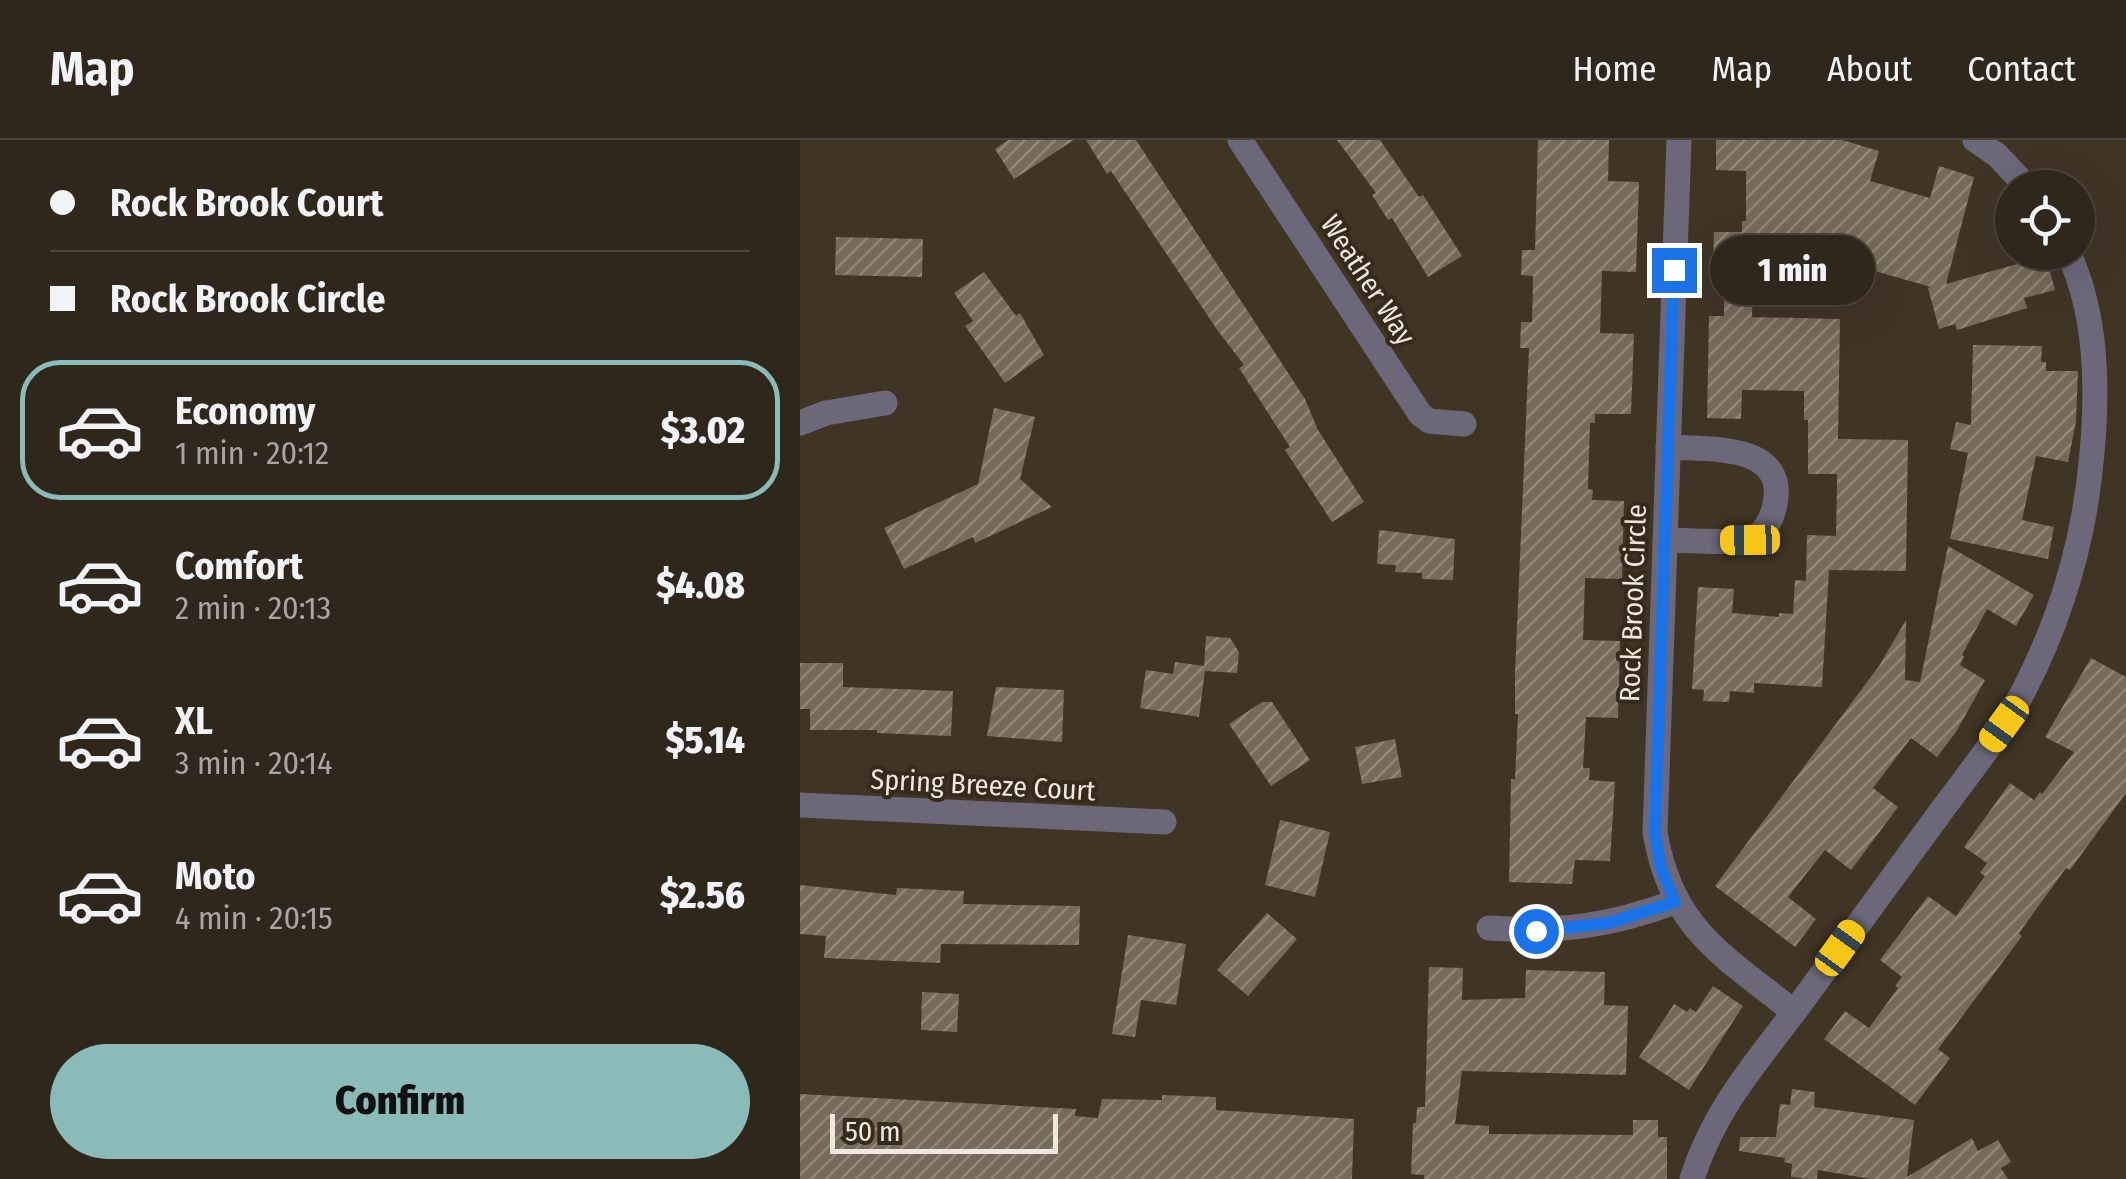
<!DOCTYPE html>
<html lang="en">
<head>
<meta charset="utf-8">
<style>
  body { margin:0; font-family:"Fira Sans Condensed",sans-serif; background:#382f25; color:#f1f3f6; height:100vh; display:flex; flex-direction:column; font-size:38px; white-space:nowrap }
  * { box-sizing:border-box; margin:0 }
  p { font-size:32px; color:#a8a5a3 }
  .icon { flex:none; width:55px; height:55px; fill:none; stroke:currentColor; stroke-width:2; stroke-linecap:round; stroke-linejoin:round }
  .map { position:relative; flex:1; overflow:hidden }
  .sheet { display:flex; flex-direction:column; background:#30271c; width:800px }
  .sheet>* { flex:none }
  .top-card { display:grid; align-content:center; height:220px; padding:0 50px; background:#30271c }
  .buttons { position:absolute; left:1195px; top:30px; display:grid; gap:20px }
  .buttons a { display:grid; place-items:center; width:100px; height:100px; border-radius:50%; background:#30271c; box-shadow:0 10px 40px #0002,0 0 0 2px #4b443b; font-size:50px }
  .scale { position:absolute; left:30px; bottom:25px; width:228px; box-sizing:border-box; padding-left:10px; border:5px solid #f0e8df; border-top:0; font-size:28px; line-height:35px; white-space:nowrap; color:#f0e8df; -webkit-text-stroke:8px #362a1b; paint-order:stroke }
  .end { position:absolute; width:45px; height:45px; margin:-22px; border:12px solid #1a73e8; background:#fff; box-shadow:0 0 0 5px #fff }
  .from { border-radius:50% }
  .bubble { position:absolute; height:70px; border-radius:35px; background:#30271c; box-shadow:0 10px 40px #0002,0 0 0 2px #4b443b; font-size:32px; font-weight:800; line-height:70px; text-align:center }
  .car { position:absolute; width:30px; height:60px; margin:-30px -15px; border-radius:12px; box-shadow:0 0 8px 2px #0007; background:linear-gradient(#f5c518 24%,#345 0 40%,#f5c518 0 76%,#345 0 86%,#f5c518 0) }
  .top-card b { display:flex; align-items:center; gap:35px; height:95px; font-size:38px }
  .top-card b+b { border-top:2px solid #4b443b }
  .top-card i { width:25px; height:25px; background:#f1f3f6 }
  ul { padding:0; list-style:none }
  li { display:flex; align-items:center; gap:30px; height:140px; margin:0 20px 15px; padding:0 30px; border:5px solid transparent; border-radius:40px }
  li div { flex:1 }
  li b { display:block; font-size:38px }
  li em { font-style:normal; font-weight:800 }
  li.selected { border-color:#8bbbb9 }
  li>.icon { width:90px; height:90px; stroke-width:1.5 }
  .button { display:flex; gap:20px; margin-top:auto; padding:20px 50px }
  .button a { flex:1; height:115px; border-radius:60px; background:#8bbbb9; color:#111; font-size:40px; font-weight:800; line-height:115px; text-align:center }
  header { display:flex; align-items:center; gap:60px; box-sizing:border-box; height:140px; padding:0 50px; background:#30271c; border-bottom:2px solid #4b443b }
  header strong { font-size:48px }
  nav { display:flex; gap:55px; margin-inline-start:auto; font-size:35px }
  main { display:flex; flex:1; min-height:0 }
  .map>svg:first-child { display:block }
  .building { fill:url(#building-hatch) }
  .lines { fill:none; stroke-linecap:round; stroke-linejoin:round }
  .minor { stroke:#6c687a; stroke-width:25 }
  .route { stroke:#1a73e8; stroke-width:12 }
  .labels { text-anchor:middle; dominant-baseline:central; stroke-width:8; stroke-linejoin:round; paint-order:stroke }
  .street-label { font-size:28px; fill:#f0e8df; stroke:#362a1b }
</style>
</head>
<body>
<header>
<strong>Map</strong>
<nav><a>Home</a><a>Map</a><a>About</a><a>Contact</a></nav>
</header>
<main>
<section class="sheet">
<div class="top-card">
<b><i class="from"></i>Rock Brook Court</b>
<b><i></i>Rock Brook Circle</b>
</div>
<ul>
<li class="selected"><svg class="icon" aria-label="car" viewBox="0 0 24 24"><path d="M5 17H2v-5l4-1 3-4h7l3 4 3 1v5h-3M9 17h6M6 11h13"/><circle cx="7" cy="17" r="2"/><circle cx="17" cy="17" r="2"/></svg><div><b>Economy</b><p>1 min · 20:12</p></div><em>$3.02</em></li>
<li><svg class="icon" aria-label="car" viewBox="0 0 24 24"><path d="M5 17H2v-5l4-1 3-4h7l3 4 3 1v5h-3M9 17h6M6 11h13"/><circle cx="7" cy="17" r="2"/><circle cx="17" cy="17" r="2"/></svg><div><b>Comfort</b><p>2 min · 20:13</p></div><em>$4.08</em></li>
<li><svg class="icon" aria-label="car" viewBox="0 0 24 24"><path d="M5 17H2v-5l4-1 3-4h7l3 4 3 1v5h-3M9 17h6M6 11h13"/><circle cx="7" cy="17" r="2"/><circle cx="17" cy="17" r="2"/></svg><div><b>XL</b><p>3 min · 20:14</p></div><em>$5.14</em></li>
<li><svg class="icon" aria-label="car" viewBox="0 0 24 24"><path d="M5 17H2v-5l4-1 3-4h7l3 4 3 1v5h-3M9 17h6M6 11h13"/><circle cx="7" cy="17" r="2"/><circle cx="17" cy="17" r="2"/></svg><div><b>Moto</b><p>4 min · 20:15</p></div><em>$2.56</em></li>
</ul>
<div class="button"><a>Confirm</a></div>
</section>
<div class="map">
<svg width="1326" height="1039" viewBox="0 0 1326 1039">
  <defs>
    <pattern id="building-hatch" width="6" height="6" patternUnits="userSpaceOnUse" patternTransform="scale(2.5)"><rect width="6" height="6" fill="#766a58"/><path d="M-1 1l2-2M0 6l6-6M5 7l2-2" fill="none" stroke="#908677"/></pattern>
  </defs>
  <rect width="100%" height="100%" fill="#403425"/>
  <g class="building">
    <polygon points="208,0 274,0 214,39 195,9"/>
    <polygon points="286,0 336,0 505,259 518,290 564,362 532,382 485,310 490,307 439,228 444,225 418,191 311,31 307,34"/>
    <polygon points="537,0 580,0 619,57 623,55 662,116 628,137 592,78 588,80 572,55 576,53"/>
    <polygon points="738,0 809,0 808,41 839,42 836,132 802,131 800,193 834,194 831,274 795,274 795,283 790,283 788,349 793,350 792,360 824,361 822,439 785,438 783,500 820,501 818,578 786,577 783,628 790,628 789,640 815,642 810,721 775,720 772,744 709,742 711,639 715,639 718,574 715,574 715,533 729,208 720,208 721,182 732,182 733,136 721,135 722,110 735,110"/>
    <polygon points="916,0 1042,0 1079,11 1070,41 1130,58 1139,26 1174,37 1146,144 1246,116 1255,150 1224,158 1227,168 1157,190 1155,184 1139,189 1128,148 1131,147 1015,114 1015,128 953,126 952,177 1040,179 1038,299 1108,300 1106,431 1029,430 1022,547 954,543 954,553 930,551 929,562 903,561 904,550 892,549 898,447 934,449 932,473 979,477 979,473 993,474 995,440 1006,441 1007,395 1036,396 1037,344 1037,334 1008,334 1008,280 1004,280 1004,251 942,250 941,279 907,278 909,176 924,176 924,126 913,125 914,92 942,92 942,81 946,81 946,31 916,30"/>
    <polygon points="36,97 123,99 122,137 35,135"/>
    <polygon points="184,132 216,176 220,173 244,215 205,243 165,186 173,181 154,153"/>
    <polygon points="1173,205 1242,206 1241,222 1246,222 1246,231 1278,231 1276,281 1268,322 1236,316 1222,380 1254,387 1248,419 1150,399 1168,313 1150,309 1156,282 1171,285"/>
    <polygon points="194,268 235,277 220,339 252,367 175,403 173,397 104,429 84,388 178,344"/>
    <polygon points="579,390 655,399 653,440 622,439 622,433 595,432 596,425 577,424"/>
    <polygon points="1148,406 1234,455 1216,486 1187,469 1162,515 1164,516 1160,525 1185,540 1156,592 1137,617 1111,598 1073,648 1098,667 1051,730 1025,710 988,757 1016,779 995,807 915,746 1079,526 1106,480 1105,540 1120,542"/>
    <polygon points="406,496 430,498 439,512 437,533 405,531 399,577 340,568 346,530 373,534 375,522 404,526"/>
    <polygon points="1291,518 1326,537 1326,653 1270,730 1266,728 1219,793 1222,796 1138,909 1150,918 1115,965 1024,899 1045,871 1069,888 1098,848 1095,846 1102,837 1080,820 1128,756 1156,776 1185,736 1180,733 1187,723 1164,707 1210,643 1234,660 1240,652 1242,654 1274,612 1245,597"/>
    <polygon points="0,523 43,523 43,547 153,551 151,596 77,593 77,590 10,590 10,569 0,569"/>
    <polygon points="196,547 264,550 262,602 187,596"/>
    <polygon points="462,562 472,562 510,620 471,646 429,584"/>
    <polygon points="595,599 602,637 562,644 555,607"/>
    <polygon points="480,680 530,692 515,757 465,745"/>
    <polygon points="0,745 96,755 97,748 164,751 163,764 280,766 279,805 141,804 140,823 24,818 26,796 0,794"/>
    <polygon points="467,773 497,799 448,856 417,830"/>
    <polygon points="328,795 386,804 376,865 341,860 335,897 312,894"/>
    <polygon points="629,827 663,828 662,860 725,858 726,830 805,832 804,865 828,866 826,935 662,931 655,984 689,986 689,994 833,995 833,980 858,980 858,997 867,997 867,1039 624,1039 624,1035 611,1034 613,983 616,983 617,967 625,967"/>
    <polygon points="913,846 943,866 889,950 839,917 874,864 887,872 890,868 896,872"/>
    <polygon points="122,852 159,854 157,892 121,890"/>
    <polygon points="992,949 1015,952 1014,967 1114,980 1107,1037 1172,998 1178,1011 1198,1000 1211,1022 1201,1028 1208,1039 1071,1039 1018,1030 1017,1039 1008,1039 991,1037 992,1024 984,1022 985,1018 939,1011 940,997 976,997 980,964 990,965"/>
    <polygon points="0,954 276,969 275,976 298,978 302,959 362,960 362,955 416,957 416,970 554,979 552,1039 0,1039"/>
  </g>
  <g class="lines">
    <g class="minor">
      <polyline points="440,0 620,274 629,281 664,284"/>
      <path d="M879,0l-24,692c16,97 68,123 139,180"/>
      <polyline points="1175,0 1197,15 1228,48"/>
      <polyline points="0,283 26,273 85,263"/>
      <path d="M865,400c17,0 73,4 86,-1 11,-4 20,-18 23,-30 17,-67 -64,-59 -106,-62"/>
      <polyline points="0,665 364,682"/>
      <path d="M689,788c70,5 121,-2 186,-26"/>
      <path d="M892,1039c23,-73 67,-119 111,-179 46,-63 92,-126 139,-190 28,-38 59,-76 81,-118 39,-75 62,-155 69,-239 6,-66 5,-139 -24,-201"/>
    </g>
  </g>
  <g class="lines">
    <polyline class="route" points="736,791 808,783 875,762 861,728 855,692 874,130"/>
  </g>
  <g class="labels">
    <g class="street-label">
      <text transform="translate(568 140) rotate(57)">Weather Way</text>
      <text transform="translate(833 463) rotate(-88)">Rock Brook Circle</text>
      <text transform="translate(183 645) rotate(3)">Spring Breeze Court</text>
    </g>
  </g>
</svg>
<div class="buttons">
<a><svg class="icon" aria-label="locate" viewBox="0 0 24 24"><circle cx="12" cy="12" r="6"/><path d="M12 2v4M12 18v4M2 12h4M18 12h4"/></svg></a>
</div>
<div class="scale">50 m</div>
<i class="end from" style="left:736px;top:791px"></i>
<i class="end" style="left:874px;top:130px"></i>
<div class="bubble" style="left:910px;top:95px;width:165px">1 min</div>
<i class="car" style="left:950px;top:400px;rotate:269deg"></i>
<i class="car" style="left:1204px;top:584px;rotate:216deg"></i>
<i class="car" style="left:1040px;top:808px;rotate:36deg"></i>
</div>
</main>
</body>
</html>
